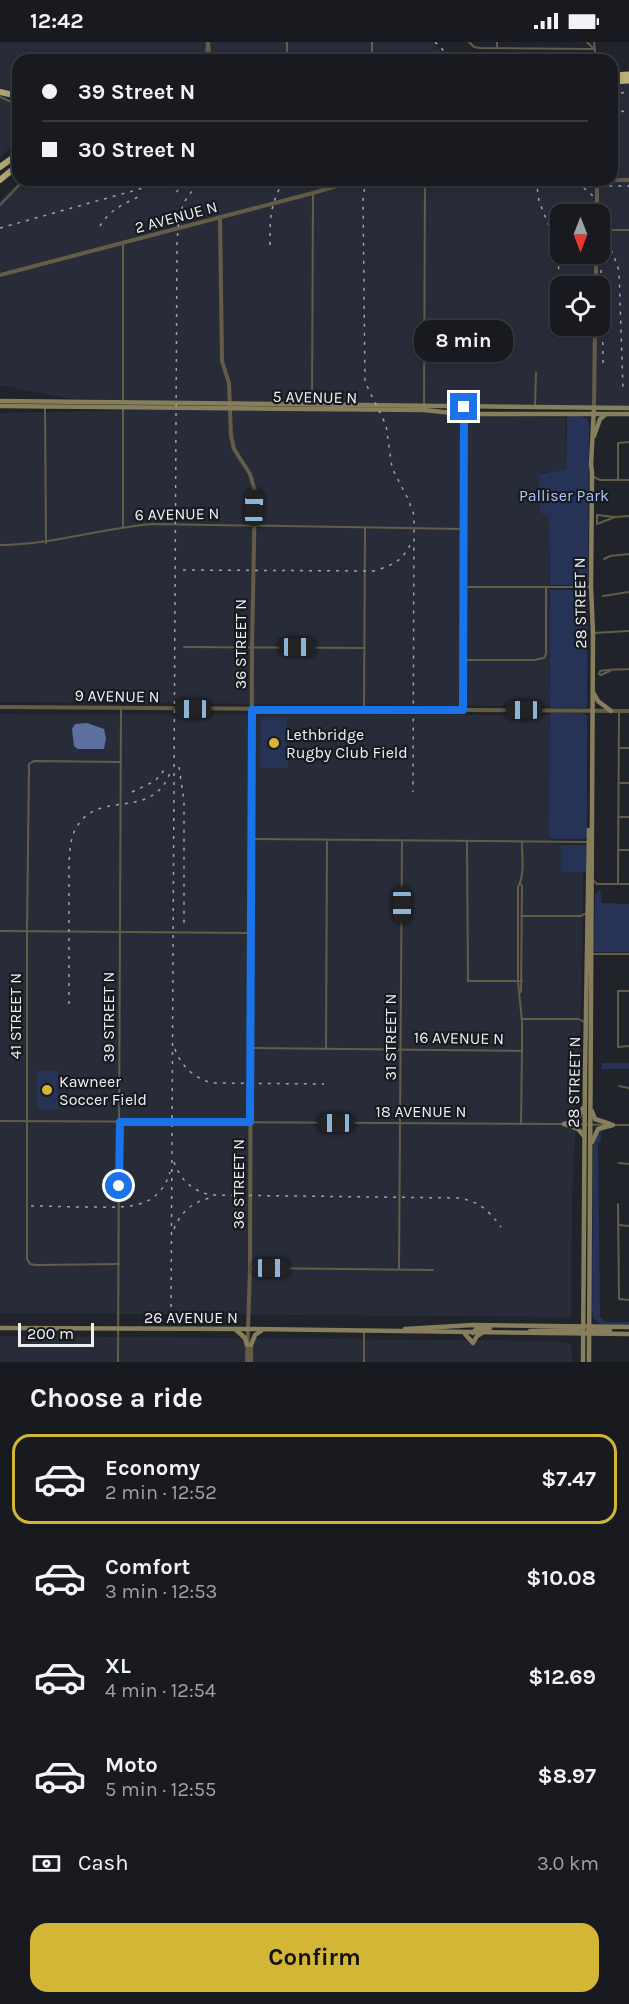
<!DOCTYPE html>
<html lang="en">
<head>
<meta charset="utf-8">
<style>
  body { margin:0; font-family:Karla,sans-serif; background:#212328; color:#f1f3f6; height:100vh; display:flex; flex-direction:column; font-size:22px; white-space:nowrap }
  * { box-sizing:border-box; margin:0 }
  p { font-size:20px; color:#9fa1a4 }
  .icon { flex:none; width:33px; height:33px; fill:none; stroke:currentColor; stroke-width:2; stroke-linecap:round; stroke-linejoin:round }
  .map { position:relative; height:1320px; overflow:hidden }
  .side { display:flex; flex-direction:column; background:#181a1f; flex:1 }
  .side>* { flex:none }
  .banner { position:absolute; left:12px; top:12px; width:606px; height:132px; border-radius:18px; box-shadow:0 3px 9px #0003,0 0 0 2px #36383d; display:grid; align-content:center; height:132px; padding:0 30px; background:#181a1f }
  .needle { width:39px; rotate:180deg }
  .tools { position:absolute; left:550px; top:162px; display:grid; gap:12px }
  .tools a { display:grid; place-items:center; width:60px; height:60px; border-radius:12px; background:#181a1f; box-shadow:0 3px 9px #0003,0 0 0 2px #36383d; font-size:30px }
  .scale { position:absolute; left:18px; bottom:15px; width:76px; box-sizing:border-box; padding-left:6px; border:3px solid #eef0f4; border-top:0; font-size:16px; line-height:21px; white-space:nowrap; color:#eef0f4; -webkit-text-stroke:4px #171a1f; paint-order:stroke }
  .end { position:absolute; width:27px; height:27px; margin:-14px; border:8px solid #1a73e8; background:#fff; box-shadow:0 0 0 3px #fff }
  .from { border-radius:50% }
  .bubble { position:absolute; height:42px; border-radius:18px; background:#181a1f; box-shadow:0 3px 9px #0003,0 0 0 2px #36383d; font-size:20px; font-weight:700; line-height:42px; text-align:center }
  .car { position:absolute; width:18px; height:36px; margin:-18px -9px; border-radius:8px; box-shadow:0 0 4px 2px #0007; background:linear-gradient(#222 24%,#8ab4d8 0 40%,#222 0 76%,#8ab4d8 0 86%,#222 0) }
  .banner b { display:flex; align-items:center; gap:21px; height:57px; font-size:22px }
  .banner b+b { border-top:2px solid #36383d }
  .banner i { width:15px; height:15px; background:#f1f3f6 }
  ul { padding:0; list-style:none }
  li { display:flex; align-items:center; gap:18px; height:90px; margin:0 12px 9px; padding:0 18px; border:3px solid transparent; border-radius:18px }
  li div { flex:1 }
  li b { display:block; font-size:22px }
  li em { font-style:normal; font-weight:700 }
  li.active { border-color:#d3b635 }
  li>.icon { width:54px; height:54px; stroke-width:1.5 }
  h2 { padding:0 30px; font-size:27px; line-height:72px }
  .pay { display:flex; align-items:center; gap:15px; height:66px; padding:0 30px; font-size:22px }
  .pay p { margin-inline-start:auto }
  .action { display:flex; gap:12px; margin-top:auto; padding:12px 30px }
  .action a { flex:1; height:69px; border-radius:18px; background:#d3b635; color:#111; font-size:24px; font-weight:700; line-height:69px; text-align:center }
  .status { display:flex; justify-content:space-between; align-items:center; height:42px; padding:0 30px; background:#181a1f; direction:ltr }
  .status svg { height:16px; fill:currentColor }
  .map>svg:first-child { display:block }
  .built { fill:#282c38; fill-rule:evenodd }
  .green { fill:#263357 }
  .water { fill:#5e709d }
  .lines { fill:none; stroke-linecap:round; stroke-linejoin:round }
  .minor { stroke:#635d48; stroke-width:2 }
  .tertiary { stroke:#635d48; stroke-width:4 }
  .secondary { stroke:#877e5c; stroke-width:4.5 }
  .trunk { stroke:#afa472; stroke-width:6 }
  .motorway { stroke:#bcaf79; stroke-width:7 }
  .rail { stroke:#a1a4a8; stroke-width:1.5; stroke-dasharray:3 6; stroke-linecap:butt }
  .route { stroke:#1a73e8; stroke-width:8 }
  .poi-dot { fill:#d3b635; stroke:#171a1f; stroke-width:2 }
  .labels { text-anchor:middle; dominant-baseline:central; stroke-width:4.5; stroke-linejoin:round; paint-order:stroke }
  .street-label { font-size:16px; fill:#eef0f4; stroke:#171a1f }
  .park-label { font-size:16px; fill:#adc4fb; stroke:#171a1f }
  .poi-label { font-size:16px; fill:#eef0f4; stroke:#171a1f; text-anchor:start }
</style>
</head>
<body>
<div class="status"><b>12:42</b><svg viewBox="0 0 49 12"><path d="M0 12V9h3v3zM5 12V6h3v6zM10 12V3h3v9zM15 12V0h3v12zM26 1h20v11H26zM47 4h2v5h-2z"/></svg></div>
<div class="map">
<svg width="629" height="1320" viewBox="0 0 629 1320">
  <rect width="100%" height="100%" fill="#202329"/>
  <g class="built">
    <polygon points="0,0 432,0 450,18 18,18 18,100 0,115"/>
    <path d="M629,38v328l-156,-2 -40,-3 -203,1 -164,-6 -66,-13v-184l20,-21h592v-99zM561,172h39v40h-39zM561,244h39v40h-39z"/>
    <polygon points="230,366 313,366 566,376 567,427 540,431 540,471 549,473 550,664 0,660 0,371"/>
    <polygon points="0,672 550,673 549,797 561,803 561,830 583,830 582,942 572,1158 571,1275 0,1271"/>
    <polygon points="0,1294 557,1299 571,1302 572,1320 0,1320"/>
  </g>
  <g class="green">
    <path d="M567,374c8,0 20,-2 22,8l-1,156 -3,5h-35l-1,-69 -9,-3 -1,-39 28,-5z"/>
    <polygon points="550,548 585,548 588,550 587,663 585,666 550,666"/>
    <polygon points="550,671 583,671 587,674 587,795 585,797 549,797"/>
    <polygon points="261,676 287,676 288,726 260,726"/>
    <polygon points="561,803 586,803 587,830 561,830"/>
    <polygon points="600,847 602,861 629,862 629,910 594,910 595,853"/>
    <rect x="602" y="1021" width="27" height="6"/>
    <rect x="37" y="1029" width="21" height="38"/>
    <polygon points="601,1087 601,1100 598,1101 600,1272 599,1273 605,1280 629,1280 629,1284 600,1282 593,1276 592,1266 593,1107 596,1091"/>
  </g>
  <polygon class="water" points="87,681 104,687 106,696 104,707 78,707 74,704 72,687 75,682"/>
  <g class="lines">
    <g class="minor">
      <polyline points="287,0 287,18"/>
      <polyline points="469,0 474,5 480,6 594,7"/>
      <polyline points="497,0 497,6"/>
      <polyline points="587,0 594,7"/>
      <polyline points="594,0 596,18"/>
      <polyline points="372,18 372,0"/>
      <polyline points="0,55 18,63"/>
      <polyline points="0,163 24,138"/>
      <polyline points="600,188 629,188"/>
      <polyline points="123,202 123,361"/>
      <polyline points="312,361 313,151"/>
      <polyline points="424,362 425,138"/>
      <polyline points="535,364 536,331"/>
      <polyline points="45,366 46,501"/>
      <polyline points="594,435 600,438 629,438"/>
      <polyline points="618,438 618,401 629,400"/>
      <polyline points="615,475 597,473 597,482 615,475 629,474"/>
      <polyline points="123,484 123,366"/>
      <path d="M0,503c53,0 101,-17 153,-21l311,5"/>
      <polyline points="604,517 610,514 629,512"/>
      <polyline points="462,545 591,545"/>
      <polyline points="603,554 629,550"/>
      <polyline points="593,591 629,589"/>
      <polyline points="184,605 364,606"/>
      <polyline points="463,618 534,618 544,616 546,612 546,545"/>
      <path d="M610,629l-9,4 -2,-1 1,-3c9,-2 19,-1 29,-2"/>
      <polyline points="364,668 365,485"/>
      <polyline points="463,668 464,365"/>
      <polyline points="620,706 629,706"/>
      <polyline points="620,741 629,741"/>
      <polyline points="620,775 629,775"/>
      <polyline points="253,797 589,800"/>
      <polyline points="467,799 468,939 522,939"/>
      <polyline points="618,808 629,808"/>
      <polyline points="594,839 597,842 629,842"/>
      <polyline points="521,842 522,845 521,950"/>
      <polyline points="618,842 619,671"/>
      <polyline points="521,874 581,874 586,871"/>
      <polyline points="0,889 251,891"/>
      <polyline points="593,912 629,912"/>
      <polyline points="629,949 618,949 618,1005 629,1004"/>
      <polyline points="522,977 579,977 584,980"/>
      <polyline points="251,1006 522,1009 521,1082"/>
      <polyline points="326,1007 327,800"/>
      <path d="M522,1009v-29l-4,-41v-94c7,-12 4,-31 4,-45"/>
      <polyline points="619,1044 629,1046"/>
      <polyline points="0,1079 564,1082"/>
      <polyline points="570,1082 606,1083"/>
      <polyline points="615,1083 629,1083"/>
      <polyline points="619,1121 629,1122"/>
      <polyline points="618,1162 619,1257 629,1258"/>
      <polyline points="619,1183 629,1184"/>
      <polyline points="119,1222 36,1223 30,1222 27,1217 27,889 29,722 34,719 121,720"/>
      <polyline points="250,1226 433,1228"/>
      <polyline points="399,1227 402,800"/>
      <polyline points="364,1289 364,1320"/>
      <polyline points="118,1320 121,667"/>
    </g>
    <g class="tertiary">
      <polyline points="208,1 210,18"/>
      <polyline points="207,18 208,0"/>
      <polyline points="544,138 629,138"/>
      <polyline points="597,172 597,139"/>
      <polyline points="220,175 222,319 229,341 231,394 234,407 250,432 255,449 252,605 250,1226 247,1320"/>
      <polyline points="0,233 313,151 357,138"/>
      <polyline points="596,244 596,212"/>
      <polyline points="594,366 595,284"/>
      <polyline points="0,665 629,669"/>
      <polyline points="251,1303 251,1320"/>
    </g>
    <g class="secondary">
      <polyline points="9,52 18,53"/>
      <polyline points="0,359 629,366"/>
      <polyline points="0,364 424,368 463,372 629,372"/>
      <polyline points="594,394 600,377 605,373"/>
      <polyline points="591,423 594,366"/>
      <polyline points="593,650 598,659 611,669"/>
      <polyline points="592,1069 595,1077 610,1082"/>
      <polyline points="564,1082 577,1078 583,1066"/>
      <polyline points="564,1082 578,1087 584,1094"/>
      <polyline points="592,1100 598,1087 613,1083"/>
      <polyline points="0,1286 249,1287 629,1292"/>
      <polyline points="235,1287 245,1296 247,1303"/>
      <polyline points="405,1287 473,1283 629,1285"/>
      <polyline points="530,1289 579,1288"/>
      <polyline points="588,1289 610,1288"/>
      <polyline points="473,1291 476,1287 490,1286"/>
      <polyline points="465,1292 473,1301 477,1294 482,1291"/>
      <polyline points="251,1303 255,1293 261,1289"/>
      <polyline points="583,1320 585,1032 589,788"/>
      <polyline points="589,1320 593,591 591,545 592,430 591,423"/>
    </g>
    <g class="trunk">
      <polyline points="0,50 9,52"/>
      <polyline points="0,125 18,112"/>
      <polyline points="0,138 18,123"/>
    </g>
    <g class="motorway">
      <polyline points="612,34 629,33"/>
      <polyline points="612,39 629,38"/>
    </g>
    <g class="rail">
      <polyline points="435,0 453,18"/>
      <polyline points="612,52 629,50"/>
      <polyline points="612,70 629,69"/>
      <polyline points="366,138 363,156 365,340 386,383 392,426 408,457 414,473 413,750"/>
      <polyline points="536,138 539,159 558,207 559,239"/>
      <polyline points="574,138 600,144 629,144"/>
      <polyline points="577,140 592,153 600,172"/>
      <polyline points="176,150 192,138"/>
      <path d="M600,174c3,22 13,34 19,55l4,117"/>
      <path d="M100,184c11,-17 20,-20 38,-29"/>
      <polyline points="0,186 172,138"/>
      <path d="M601,192c-1,45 2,90 2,135"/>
      <path d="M270,203c0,-29 0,-40 14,-65"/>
      <path d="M183,528l191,1c19,-6 29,-10 38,-30"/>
      <polyline points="179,725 184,759 184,881"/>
      <polyline points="132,750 155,739 166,726"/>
      <path d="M69,962v-142c1,-11 1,-22 6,-32 22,-44 78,-6 96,-60"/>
      <path d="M175,1007c6,17 19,29 37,34l112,1"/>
      <path d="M174,1120c6,17 18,29 37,33l248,3c20,3 30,13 42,29"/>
      <path d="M31,1164c19,0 38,1 57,1 34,0 70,5 82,-35"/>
      <path d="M174,1187c7,-18 21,-29 40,-32"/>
      <path d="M171,1274l6,-1073c2,-31 3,-42 26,-63"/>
    </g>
  </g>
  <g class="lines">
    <polyline class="route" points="119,1144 120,1080 250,1080 252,668 463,668 464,365"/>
  </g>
  <g class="poi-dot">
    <circle cx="274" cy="701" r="6"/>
    <circle cx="47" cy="1048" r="6"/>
  </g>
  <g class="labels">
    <g class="street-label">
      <text transform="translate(176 175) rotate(-15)">2 AVENUE N</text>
      <text transform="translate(315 355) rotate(1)">5 AVENUE N</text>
      <text transform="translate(177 472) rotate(-1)">6 AVENUE N</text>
      <text transform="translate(580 561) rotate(-91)">28 STREET N</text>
      <text transform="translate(240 602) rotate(-90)">36 STREET N</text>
      <text transform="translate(117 654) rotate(1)">9 AVENUE N</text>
      <text transform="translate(15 974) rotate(-90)">41 STREET N</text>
      <text transform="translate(108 975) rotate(-90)">39 STREET N</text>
      <text transform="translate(390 995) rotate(-90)">31 STREET N</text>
      <text transform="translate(459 996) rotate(1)">16 AVENUE N</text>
      <text transform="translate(574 1040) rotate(-89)">28 STREET N</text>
      <text x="421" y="1069">18 AVENUE N</text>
      <text transform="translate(238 1142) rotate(-90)">36 STREET N</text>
      <text x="191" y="1275">26 AVENUE N</text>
    </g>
    <g class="park-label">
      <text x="564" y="453">Palliser Park</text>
    </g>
    <g class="poi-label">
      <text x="286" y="692">Lethbridge<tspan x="286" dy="18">Rugby Club Field</tspan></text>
      <text x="59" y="1039">Kawneer<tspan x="59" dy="18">Soccer Field</tspan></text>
    </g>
  </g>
</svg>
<div class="tools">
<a><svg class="needle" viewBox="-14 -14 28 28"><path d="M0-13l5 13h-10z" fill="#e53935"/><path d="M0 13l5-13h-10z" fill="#9fa1a4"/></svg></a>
<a><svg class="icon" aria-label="locate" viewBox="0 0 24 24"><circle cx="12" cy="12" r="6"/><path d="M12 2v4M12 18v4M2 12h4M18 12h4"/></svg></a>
</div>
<div class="scale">200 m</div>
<i class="end from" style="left:119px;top:1144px"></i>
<i class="end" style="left:464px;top:365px"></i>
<div class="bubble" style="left:414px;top:278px;width:99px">8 min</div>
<i class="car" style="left:254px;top:466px;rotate:1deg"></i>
<i class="car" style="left:297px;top:605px;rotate:90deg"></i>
<i class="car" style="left:193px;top:667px;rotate:270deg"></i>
<i class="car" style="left:524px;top:668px;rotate:270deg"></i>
<i class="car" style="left:402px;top:863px;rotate:180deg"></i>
<i class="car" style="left:336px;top:1081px;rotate:270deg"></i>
<i class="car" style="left:271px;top:1226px;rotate:90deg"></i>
<div class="banner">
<b><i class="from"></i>39 Street N</b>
<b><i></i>30 Street N</b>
</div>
</div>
<section class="side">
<h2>Choose a ride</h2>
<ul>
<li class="active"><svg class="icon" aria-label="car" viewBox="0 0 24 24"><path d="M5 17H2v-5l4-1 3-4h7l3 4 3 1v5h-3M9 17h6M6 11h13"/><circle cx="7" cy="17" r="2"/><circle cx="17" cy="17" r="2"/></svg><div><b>Economy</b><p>2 min · 12:52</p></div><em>$7.47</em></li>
<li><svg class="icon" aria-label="car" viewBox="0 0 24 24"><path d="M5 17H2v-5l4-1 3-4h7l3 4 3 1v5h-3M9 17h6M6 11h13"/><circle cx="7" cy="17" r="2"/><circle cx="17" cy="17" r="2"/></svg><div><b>Comfort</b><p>3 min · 12:53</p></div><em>$10.08</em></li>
<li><svg class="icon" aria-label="car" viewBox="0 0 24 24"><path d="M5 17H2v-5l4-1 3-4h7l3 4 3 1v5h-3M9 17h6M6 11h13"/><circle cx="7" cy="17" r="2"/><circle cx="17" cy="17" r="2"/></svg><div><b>XL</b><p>4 min · 12:54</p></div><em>$12.69</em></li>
<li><svg class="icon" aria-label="car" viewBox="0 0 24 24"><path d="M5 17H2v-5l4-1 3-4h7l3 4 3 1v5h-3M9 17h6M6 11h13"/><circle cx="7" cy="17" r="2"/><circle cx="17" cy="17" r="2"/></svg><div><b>Moto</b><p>5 min · 12:55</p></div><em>$8.97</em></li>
</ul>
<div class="pay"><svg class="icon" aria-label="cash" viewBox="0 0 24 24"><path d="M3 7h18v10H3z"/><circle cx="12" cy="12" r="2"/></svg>Cash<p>3.0 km</p></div>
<div class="action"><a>Confirm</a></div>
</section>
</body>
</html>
